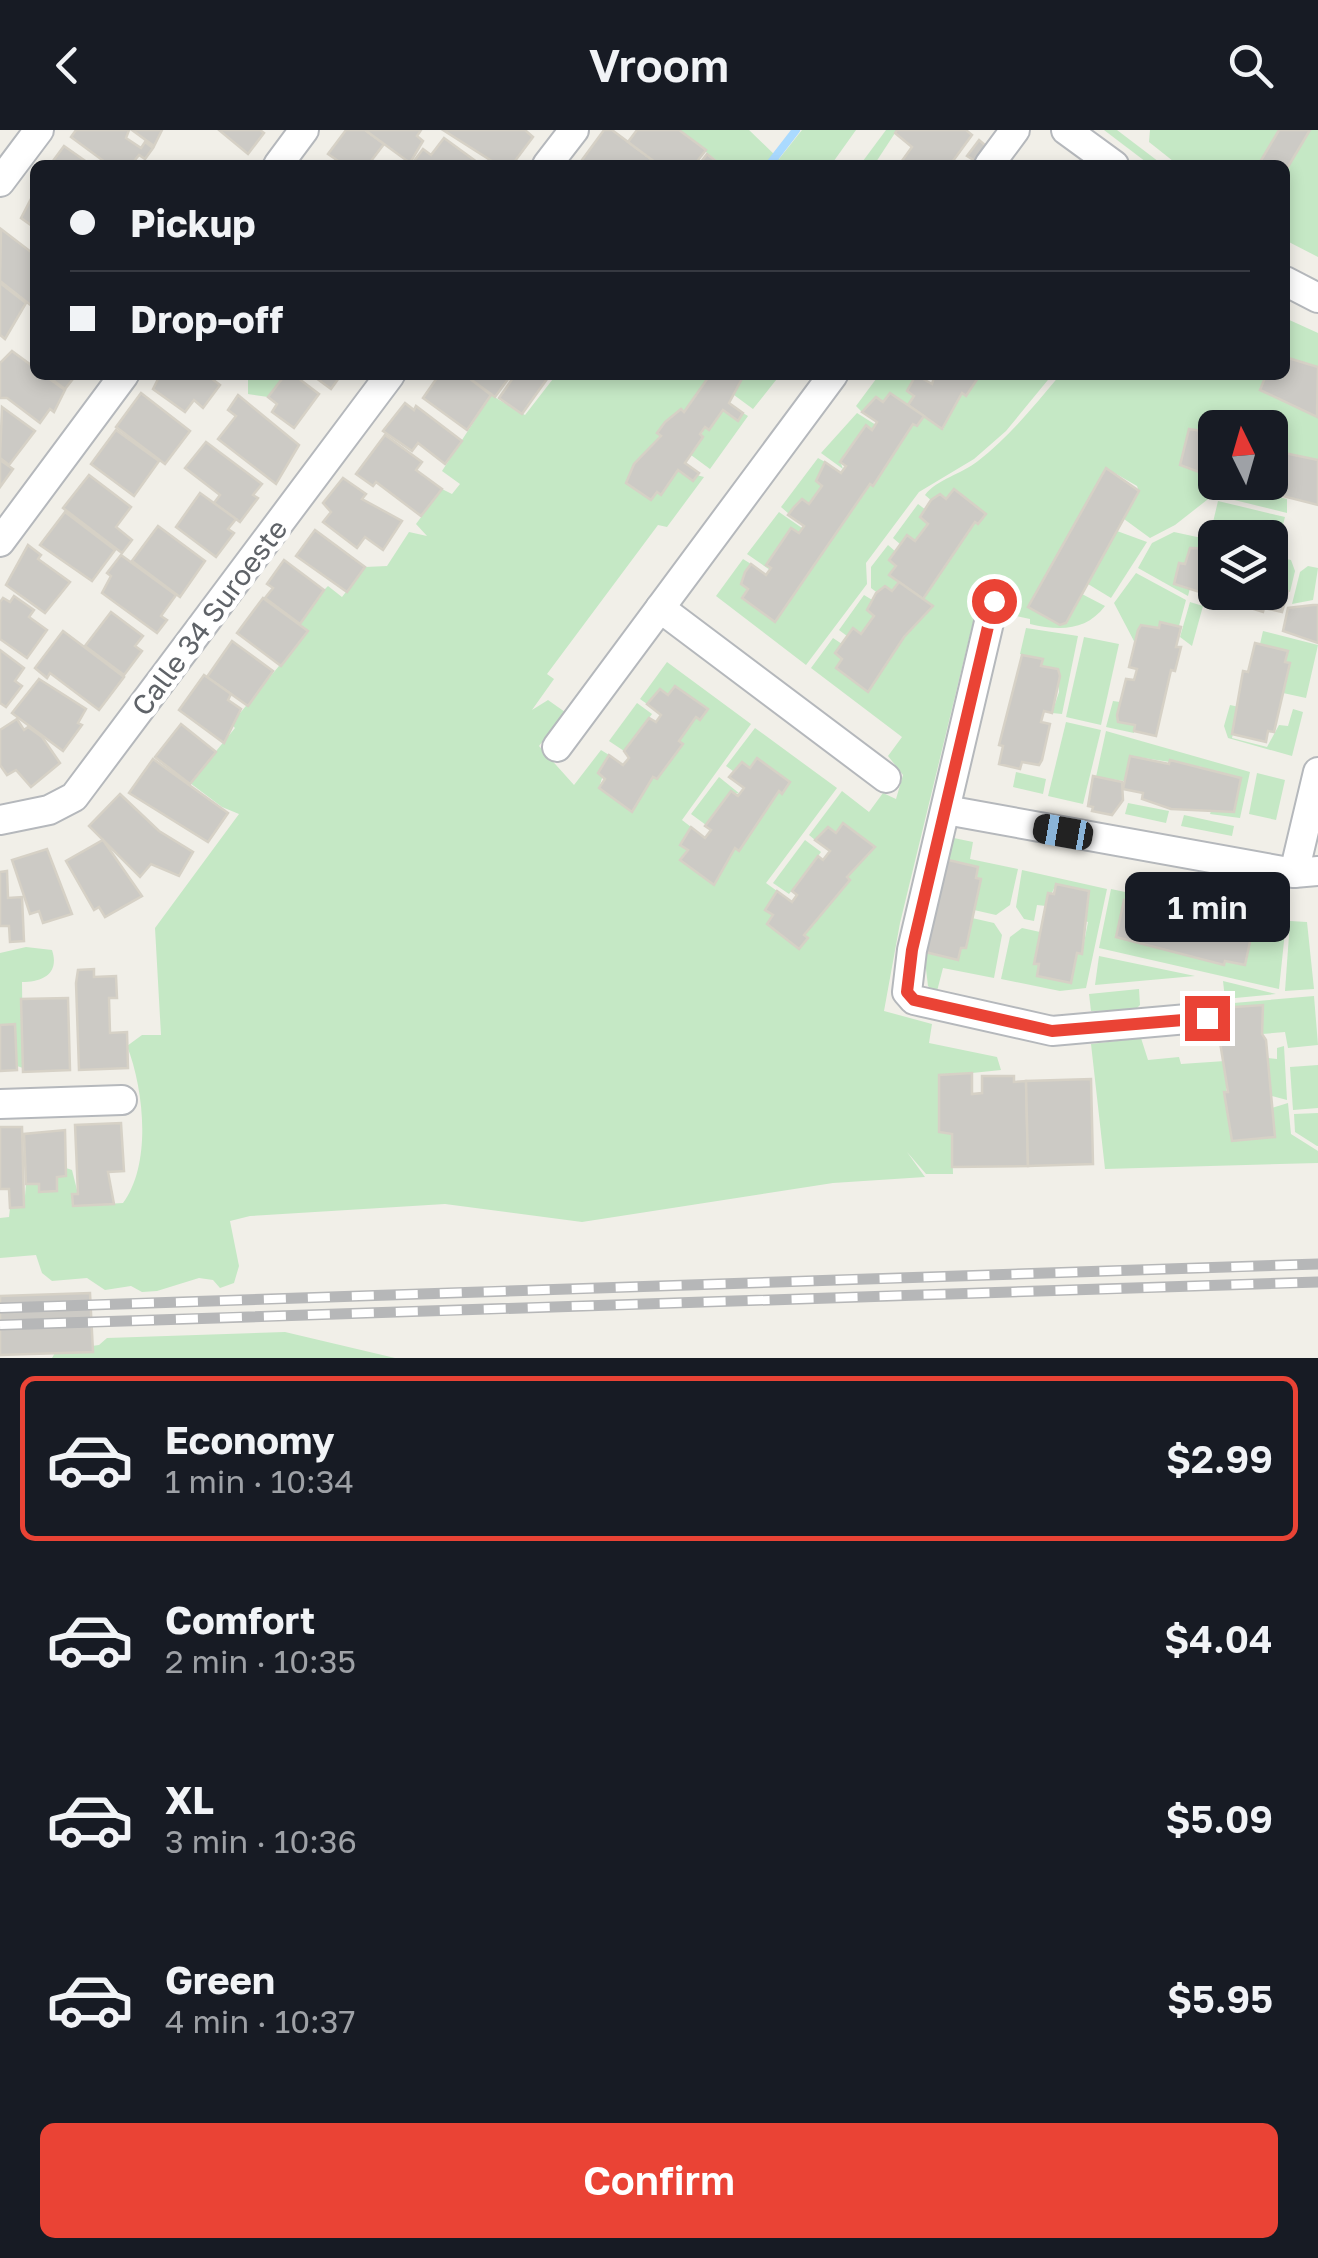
<!DOCTYPE html>
<html lang="en">
<head>
<meta charset="utf-8">
<style>
  body { margin:0; font-family:"Golos Text",sans-serif; background:#20242c; color:#f1f3f6; height:100vh; display:flex; flex-direction:column; font-size:38px; white-space:nowrap }
  * { box-sizing:border-box; margin:0 }
  p { font-size:32px; color:#9ea1a6 }
  .icon { flex:none; width:55px; height:55px; fill:none; stroke:currentColor; stroke-width:2; stroke-linecap:round; stroke-linejoin:round }
  .map { position:relative; height:1228px; overflow:hidden }
  .sheet { display:flex; flex-direction:column; background:#171b24; flex:1 }
  .sheet>* { flex:none }
  .hud { position:absolute; left:30px; top:30px; width:1260px; height:220px; border-radius:15px; box-shadow:0 5px 15px #0003; display:grid; align-content:center; height:220px; padding:0 40px; background:#171b24 }
  .needle { width:65px; rotate:355deg }
  .fabs { position:absolute; left:1198px; top:280px; display:grid; gap:20px }
  .fabs a { display:grid; place-items:center; width:90px; height:90px; border-radius:15px; background:#171b24; box-shadow:0 5px 15px #0003; font-size:50px }
  .end { position:absolute; width:45px; height:45px; margin:-22px; border:12px solid #ea4335; background:#fff; box-shadow:0 0 0 5px #fff }
  .from { border-radius:50% }
  .bubble { position:absolute; height:70px; border-radius:15px; background:#171b24; box-shadow:0 5px 15px #0003; font-size:32px; font-weight:600; line-height:70px; text-align:center }
  .car { position:absolute; width:30px; height:60px; margin:-30px -15px; border-radius:12px; box-shadow:0 0 8px 2px #0007; background:linear-gradient(#222 24%,#8ab4d8 0 40%,#222 0 76%,#8ab4d8 0 86%,#222 0) }
  .hud b { display:flex; align-items:center; gap:35px; height:95px; font-size:38px }
  .hud b+b { border-top:2px solid #363941 }
  .hud i { width:25px; height:25px; background:#f1f3f6 }
  ul { padding:18px 0 0; list-style:none }
  li { display:flex; align-items:center; gap:30px; height:165px; margin:0 20px 15px; padding:0 20px; border:5px solid transparent; border-radius:15px }
  li div { flex:1 }
  li b { display:block; font-size:38px }
  li em { font-style:normal; font-weight:600 }
  li.current { border-color:#ea4335 }
  li>.icon { width:90px; height:90px; stroke-width:1.5 }
  .button { display:flex; gap:20px; margin-top:auto; padding:20px 40px }
  .button a { flex:1; height:115px; border-radius:15px; background:#ea4335; color:#fff; font-size:40px; font-weight:600; line-height:115px; text-align:center }
  header { display:flex; justify-content:space-between; align-items:center; height:130px; padding:0 40px; background:#171b24; font-size:45px; font-weight:600 }
  .map>svg:first-child { display:block }
  .green { fill:#c5e8c5 }
  .lines { fill:none; stroke-linecap:round; stroke-linejoin:round }
  .stream { stroke:#aadaff; stroke-width:8 }
  .building { fill:#cccac5; stroke:#d6d1c6; stroke-width:2.5 }
  .minor-casing { stroke:#b5b8bc; stroke-width:32 }
  .minor { stroke:#fff; stroke-width:28 }
  .rail-casing { stroke:#b6b7b8; stroke-width:11 }
  .rail { stroke:#fff; stroke-width:8; stroke-dasharray:22; stroke-linecap:butt }
  .route { stroke:#ea4335; stroke-width:12 }
  .labels { text-anchor:middle; dominant-baseline:central; stroke-width:10; stroke-linejoin:round; paint-order:stroke }
  .street-label { font-size:28px; fill:#5f6368; stroke:#fff }
</style>
</head>
<body>
<header><svg class="icon" aria-label="back" viewBox="0 0 24 24"><path d="M15 5l-7 7 7 7"/></svg>Vroom<svg class="icon" aria-label="search" viewBox="0 0 24 24"><circle cx="10" cy="10" r="6"/><path d="M15 15l6 6"/></svg></header>
<div class="map">
<svg width="1318" height="1228" viewBox="0 0 1318 1228">
  <rect width="100%" height="100%" fill="#f1efe8"/>
  <g class="green">
    <polygon points="679,0 749,0 779,29 802,0 856,0 831,35 722,35"/>
    <polygon points="886,0 897,0 874,35 860,35"/>
    <polygon points="1104,0 1117,0 1163,35 1150,35"/>
    <polygon points="1150,0 1318,0 1318,127 1285,110 1285,35 1178,35 1149,12"/>
    <path d="M1285,188l33,15v127l-48,-10v-22h-55l-1,7 -25,-6 -9,36 34,12 -2,19 -37,29 -25,13 -26,-19 15,-27 -2,-6 -31,-18 -77,139 31,18 7,-2 15,-29 23,12c-19,25 -45,25 -75,18v-5l-24,-5 4,-24 -19,-5 -16,29 -75,309 -16,88 48,13 -3,19 68,14 4,13 -29,3 -33,59 13,2 1,40h-27l-19,-22 18,25 -92,6 -251,39 -137,-18 -195,12 -20,5 9,45 -5,17 -14,5 -7,-8 -14,-2 -42,13 -15,1 -11,-6 -26,4 -18,-12 -35,3 -10,-8 -6,-18 -36,3v-40l9,-1 1,-9 14,-1 2,-23h13l1,8 17,-1v-14l9,-1v-8l6,2 6,24h-6l1,12 50,-3c29,-39 21,-114 4,-157l15,-11h19l-6,-107 84,-114 -17,-7 -32,-24 45,-55 -4,-4 76,-92 -7,-8 24,-34 4,-4 14,11 23,-30 22,-1 22,-34 18,4 -11,-12 26,-35 10,5 8,-10 -18,-13 49,-76 34,20 31,-40h154l-26,37 -4,-3 -23,23 4,4 -27,27 27,31 17,-24 26,7 -37,50 -9,-2 -111,149 7,5 -22,31 16,-10 17,12 -26,34 35,39 27,-35 8,5 -10,33 32,24 22,-35 4,2 25,-35 -3,-3 17,-24 4,3 8,-11 -33,-23 -7,9 -8,-6 -13,15 -7,-5 27,-37 84,62 -69,96 9,7 -10,18 7,5 -8,10 34,24 21,-36 4,2 40,-59 3,2 8,-10 -32,-24 -8,9 -17,3 -7,-5 29,-38 82,60 -71,95 11,8 -11,19 38,25 46,-54 -3,-4 18,-23 3,2 7,-9 -32,-24 -7,10 -8,-6 -13,13 -6,-5 33,-44 27,21 14,-19 13,6 7,-24 -15,-19 14,-19 -91,-69 22,-30 9,6v15l-6,9 32,24 36,-55 28,-30 -9,-8 52,-77 4,2 7,-10 -32,-24 -8,9 -6,-5 -7,8 -8,-7c12,-16 37,-21 53,-34 32,-25 56,-55 82,-86h225z"/>
    <polygon points="248,245 285,245 268,267 248,264"/>
    <polygon points="744,245 749,246 780,245 753,279 734,265"/>
    <polygon points="879,245 916,245 914,266 908,275 890,263 883,272 876,267 862,282 856,276"/>
    <polygon points="980,245 1052,245 1006,301 974,329 919,362 866,433 867,454 806,535 716,466 743,429 751,434 748,459 742,469 775,491 913,294 917,296 924,286 943,299 962,263 966,265"/>
    <polygon points="723,280 737,291 743,283 748,286 710,339 691,325 705,297 709,299"/>
    <polygon points="857,283 876,295 872,300 865,296 840,331 843,339 821,323"/>
    <polygon points="818,328 825,332 816,351 822,356 809,374 802,369 789,384 781,377"/>
    <polygon points="1224,353 1287,369 1287,383 1218,366"/>
    <polygon points="1218,371 1285,387 1276,422 1270,420 1270,408 1210,405"/>
    <polygon points="918,374 926,380 920,387 928,394 915,411 900,414 893,408"/>
    <polygon points="779,382 802,398 799,403 791,398 766,434 770,440 747,424"/>
    <polygon points="1117,401 1147,412 1111,468 1088,454"/>
    <polygon points="1174,402 1211,410 1209,420 1196,418 1185,434 1179,433 1174,454 1190,458 1188,466 1138,438 1152,413"/>
    <polygon points="888,415 896,422 896,436 889,445 899,452 892,461 879,464 871,458 871,437"/>
    <polygon points="1273,426 1291,430 1295,441 1290,462 1280,460 1284,442 1270,437"/>
    <polygon points="1308,436 1318,438 1313,470 1292,474 1300,442"/>
    <polygon points="1136,443 1186,470 1179,496 1160,492 1159,498 1142,495 1135,513 1114,473"/>
    <polygon points="864,465 874,471 867,480 874,486 861,504 853,498 847,506 839,500"/>
    <polygon points="1190,472 1203,476 1192,516 1180,507"/>
    <polygon points="1026,498 1078,506 1062,584 1052,583 1059,562 1058,539 1041,536 1042,529 1020,524"/>
    <polygon points="1263,501 1318,515 1306,568 1283,563 1290,534 1285,532 1287,521 1260,514"/>
    <polygon points="1084,507 1119,514 1101,595 1066,587"/>
    <polygon points="1113,571 1120,572 1118,592 1135,595 1134,603 1106,597"/>
    <polygon points="637,573 652,584 624,621 609,611"/>
    <polygon points="1230,575 1239,577 1232,608 1267,617 1279,595 1288,596 1293,579 1303,582 1292,626 1228,608 1224,596"/>
    <polygon points="1066,592 1101,600 1083,674 1048,666"/>
    <polygon points="1106,601 1250,642 1240,688 1210,684 1212,678 1234,682 1241,649 1202,641 1202,637 1131,626 1124,651 1096,647"/>
    <polygon points="1016,642 1046,649 1043,664 1013,657"/>
    <polygon points="1257,643 1285,650 1276,690 1249,684"/>
    <polygon points="719,647 740,664 731,662 706,695 691,684"/>
    <polygon points="1128,673 1169,681 1166,693 1125,684"/>
    <polygon points="1184,685 1234,696 1232,706 1181,696"/>
    <polygon points="949,707 973,712 970,729 1018,739 1010,775 996,785 974,780 978,737 944,729"/>
    <polygon points="805,710 821,722 789,764 773,753"/>
    <polygon points="1022,740 1107,759 1086,858 1060,861 1001,849 1010,807 1022,798 1040,802 1034,833 1039,834 1082,823 1088,792 1084,791 1089,761 1056,754 1046,776 1037,775 1034,791 1024,789 1016,777"/>
    <polygon points="1111,759 1130,763 1128,771 1124,771 1117,807 1224,835 1225,831 1245,835 1253,788 1286,792 1279,859 1099,818"/>
    <polygon points="972,788 994,793 1002,805 994,848 943,838 936,865 928,856 923,814 925,822 958,830"/>
    <polygon points="1290,791 1307,792 1314,859 1285,861"/>
    <path d="M26,817l26,3c8,24 -10,32 -30,32l1,86 -6,-2 -2,-41h-15v-72z"/>
    <polygon points="1099,826 1195,846 1095,855"/>
    <polygon points="1223,851 1276,864 1225,869"/>
    <polygon points="1139,859 1140,875 1135,880 1091,881 1089,864"/>
    <polygon points="1314,866 1318,915 1288,918 1285,902 1262,904 1262,875 1221,878 1222,897 1213,898 1210,875"/>
    <polygon points="1141,908 1148,930 1179,927 1181,934 1225,931 1228,991 1288,973 1291,1004 1318,1021 1318,1033 1105,1039 1091,914"/>
    <polygon points="1284,916 1287,970 1268,965 1268,928 1277,929 1277,918"/>
    <polygon points="1318,935 1318,978 1293,980 1290,937"/>
    <polygon points="1318,983 1318,1016 1317,1016 1295,1002 1294,984"/>
    <polygon points="285,1202 395,1228 52,1228 56,1221 99,1215 107,1208"/>
  </g>
  <g class="lines">
    <polyline class="stream" points="769,35 796,0"/>
  </g>
  <g class="building">
    <polygon points="76,0 129,0 126,8 141,18 145,12 153,18 145,29 139,25 131,35 109,35 71,7"/>
    <polygon points="132,0 162,0 154,16"/>
    <polygon points="219,0 260,0 264,3 248,24"/>
    <polygon points="346,0 365,0 384,14 368,35 344,35 328,24"/>
    <polygon points="365,0 421,0 417,6 423,11 410,33"/>
    <polygon points="443,0 525,0 533,7 512,35 498,35"/>
    <polygon points="604,0 612,0 659,35 589,35 582,30"/>
    <polygon points="637,0 679,0 706,20 694,35 659,35 628,12"/>
    <polygon points="897,0 966,0 972,5 950,35 899,35 912,17 895,3"/>
    <polygon points="1279,0 1310,0 1285,42 1285,35 1260,32"/>
    <polygon points="444,8 481,35 411,35 423,19 431,25"/>
    <polygon points="979,10 986,16 975,31 967,26"/>
    <polygon points="64,16 91,35 50,35"/>
    <polygon points="707,24 717,32 714,35 701,32"/>
    <polygon points="35,61 35,98 21,88"/>
    <polygon points="1,99 35,125 33,177 0,151"/>
    <polygon points="0,153 26,173 5,209 0,205"/>
    <polygon points="12,221 35,238 35,245 44,245 65,260 54,282 50,279 40,293 7,268 0,268 0,233"/>
    <polygon points="1285,227 1318,237 1317,287 1260,260 1266,245 1285,245"/>
    <polygon points="46,245 76,245 65,259"/>
    <polygon points="160,245 207,245 220,255 203,278 194,270 185,282 153,259"/>
    <polygon points="285,245 294,245 319,264 294,298 272,282 277,274 268,267"/>
    <polygon points="312,245 341,245 331,259"/>
    <polygon points="439,245 465,245 491,265 467,300 423,268"/>
    <polygon points="465,245 511,245 495,267"/>
    <polygon points="515,245 541,245 547,249 522,284 499,268"/>
    <polygon points="710,245 744,245 729,273 743,283 738,291 723,280 709,300 705,297 700,304 703,307 685,333 699,343 693,351 678,340 661,365 657,362 651,370 626,353 634,334 661,306 657,303 665,292 681,279 684,282"/>
    <polygon points="916,245 932,254 935,245 980,245 966,266 962,263 942,299 908,275 914,266 907,261"/>
    <polygon points="141,263 190,301 165,334 116,297"/>
    <polygon points="890,263 924,286 917,296 913,294 873,356 870,354 775,492 742,468 748,459 741,454 745,442 751,434 766,445 771,438 766,435 791,398 799,403 804,396 788,385 794,377 802,369 809,374 822,356 816,351 825,332 841,343 846,336 840,332 866,295 872,300 877,292 862,282 876,267 883,272"/>
    <polygon points="238,265 299,315 276,354 218,309 236,286 228,280"/>
    <polygon points="405,273 414,280 416,276 462,311 445,334 418,313 412,321 383,301"/>
    <polygon points="2,277 35,301 9,335 0,328"/>
    <polygon points="1189,299 1215,303 1215,348 1180,335"/>
    <polygon points="116,300 159,331 134,366 91,334"/>
    <polygon points="385,305 422,332 416,340 442,359 421,386 376,352 373,356 356,344"/>
    <polygon points="206,312 262,354 253,365 258,368 240,392 214,373 220,365 185,338"/>
    <polygon points="1270,320 1318,330 1318,375 1240,355 1270,352"/>
    <polygon points="0,330 13,339 0,357"/>
    <polygon points="1106,338 1139,361 1066,493 1060,495 1028,477"/>
    <polygon points="89,345 131,377 116,397 132,410 122,423 63,378"/>
    <polygon points="343,348 366,364 362,369 402,391 383,420 365,407 357,418 323,392 331,382 323,373"/>
    <polygon points="954,359 986,384 978,394 975,392 923,469 889,445 896,436 889,430 907,405 915,411 928,394 920,387 931,370 940,364 946,369"/>
    <polygon points="200,363 236,389 228,399 234,403 216,427 176,397"/>
    <polygon points="65,382 115,420 92,451 40,415"/>
    <polygon points="158,396 205,431 180,467 132,431"/>
    <polygon points="315,400 365,437 347,462 296,426"/>
    <polygon points="28,415 41,425 38,429 70,452 45,483 6,455"/>
    <polygon points="1190,418 1215,419 1215,462 1270,462 1270,437 1282,440 1280,460 1288,461 1282,482 1264,478 1263,482 1174,454 1179,433 1185,434"/>
    <polygon points="121,425 176,465 161,486 167,490 157,503 102,463 111,446 107,443"/>
    <polygon points="284,430 324,460 300,494 265,468 273,458 267,454"/>
    <polygon points="899,452 933,476 904,507 868,562 836,538 842,529 835,523 853,498 861,504 874,486 867,480 876,463 885,456 892,461"/>
    <polygon points="14,466 34,480 29,487 47,500 27,528 0,509 0,472 3,468 10,472"/>
    <polygon points="263,468 308,501 281,536 237,503"/>
    <polygon points="1313,475 1318,475 1318,513 1283,501 1288,478"/>
    <polygon points="111,482 143,506 135,516 142,521 124,545 85,516"/>
    <polygon points="1160,492 1181,497 1176,517 1181,517 1175,541 1171,540 1156,606 1134,601 1135,595 1118,592 1117,585 1126,549 1134,550 1137,539 1129,537 1138,500 1141,495 1159,498"/>
    <polygon points="63,501 124,547 99,580 50,543 47,548 35,538"/>
    <polygon points="232,511 273,541 248,576 207,547"/>
    <polygon points="1255,513 1288,521 1285,532 1290,533 1274,602 1268,601 1266,612 1232,604 1243,541 1248,542"/>
    <polygon points="0,520 24,538 15,551 22,556 6,577 0,573"/>
    <polygon points="1022,525 1043,529 1041,536 1058,539 1060,546 1052,583 1044,581 1041,592 1050,594 1042,630 1039,635 1022,632 1020,639 999,634 1003,616 999,615"/>
    <polygon points="204,545 231,564 228,570 241,579 224,613 179,580"/>
    <polygon points="39,549 86,579 78,593 82,595 63,621 12,583"/>
    <polygon points="675,556 708,579 700,590 696,587 679,611 683,614 657,649 653,647 632,682 599,658 605,649 598,643 609,625 623,635 629,628 624,621 649,588 656,592 661,585 647,574 660,559 668,565"/>
    <polygon points="17,589 24,600 28,597 42,607 60,633 31,657 16,640 7,645 0,635 0,600"/>
    <polygon points="181,594 216,622 190,654 155,627"/>
    <polygon points="1130,626 1169,634 1170,630 1241,648 1234,682 1171,679 1142,669 1143,663 1123,659"/>
    <polygon points="757,628 790,652 782,664 779,661 739,721 735,718 714,755 680,730 688,720 680,715 691,697 705,708 711,700 705,696 731,661 738,666 744,658 729,647 742,632 750,638"/>
    <polygon points="153,629 228,683 208,712 129,663"/>
    <polygon points="1093,646 1122,652 1123,670 1112,685 1092,681 1093,677 1088,676"/>
    <polygon points="120,664 159,701 193,722 179,746 151,734 140,747 89,696"/>
    <polygon points="843,693 875,717 847,747 850,750 804,805 808,808 799,819 767,794 773,785 765,780 777,761 792,772 797,765 792,761 818,726 823,730 830,721 815,710 828,697 836,703"/>
    <polygon points="103,710 142,766 105,787 99,777 94,780 66,731"/>
    <polygon points="47,719 72,784 43,793 39,781 30,784 12,730"/>
    <polygon points="944,729 978,737 976,748 981,749 966,818 961,818 958,830 925,822"/>
    <polygon points="7,741 8,768 22,767 24,811 10,812 9,796 0,796 0,742"/>
    <polygon points="1056,754 1089,761 1082,824 1077,823 1071,853 1037,846 1039,834 1034,834 1048,763 1054,764"/>
    <polygon points="1141,769 1160,770 1178,781 1201,787 1202,782 1220,783 1253,798 1245,835 1225,831 1224,835 1116,807 1124,770 1139,773"/>
    <polygon points="94,839 94,847 116,846 117,868 109,868 110,903 127,902 128,938 79,940 76,853 78,840"/>
    <polygon points="68,868 70,940 23,942 21,869"/>
    <polygon points="1263,875 1262,904 1266,910 1275,1007 1232,1011 1224,962 1228,962 1219,906 1220,878"/>
    <polygon points="15,894 17,940 0,941 0,895"/>
    <polygon points="972,943 972,964 982,963 982,946 1014,946 1014,952 1026,951 1028,1036 952,1037 952,1004 939,1002 939,945"/>
    <polygon points="1091,949 1093,1034 1028,1036 1026,951"/>
    <polygon points="121,993 124,1041 108,1042 114,1074 73,1076 72,1064 78,1064 75,995"/>
    <polygon points="0,997 22,997 24,1077 10,1078 9,1059 0,1059"/>
    <polygon points="65,1000 66,1046 57,1047 57,1061 39,1062 39,1054 26,1054 24,1004"/>
    <polygon points="90,1163 93,1222 0,1225 0,1166"/>
  </g>
  <g class="lines">
    <defs>
      <g id="minor">
        <polyline points="1066,0 1114,35"/>
        <polyline points="278,35 304,0"/>
        <polyline points="547,35 574,0"/>
        <polyline points="989,35 1015,0"/>
        <polyline points="0,52 39,0"/>
        <polyline points="1285,151 1318,168"/>
        <polyline points="0,412 124,245"/>
        <polyline points="994,471 912,820 907,862 914,870 1052,901 1210,887"/>
        <polyline points="660,478 886,648"/>
        <polyline points="557,617 833,245"/>
        <polyline points="946,680 1294,743 1318,741"/>
        <polyline points="0,690 49,680 74,667 390,245"/>
        <polyline points="1294,743 1318,642"/>
        <polyline points="0,974 122,970"/>
      </g>
    </defs>
    <use href="#minor" class="minor-casing"/>
    <use href="#minor" class="minor"/>
    <defs>
      <g id="rail">
        <polyline points="0,1178 1318,1134"/>
        <polyline points="0,1195 1318,1152"/>
      </g>
    </defs>
    <use href="#rail" class="rail-casing"/>
    <use href="#rail" class="rail"/>
  </g>
  <g class="lines">
    <polyline class="route" points="994,471 912,820 907,862 914,870 1052,901 1207,888"/>
  </g>
  <g class="labels">
    <g class="street-label">
      <text transform="translate(209 487) rotate(-53)">Calle 34 Suroeste</text>
    </g>
  </g>
</svg>
<div class="fabs">
<a><svg class="needle" viewBox="-14 -14 28 28"><path d="M0-13l5 13h-10z" fill="#e53935"/><path d="M0 13l5-13h-10z" fill="#9ea1a6"/></svg></a>
<a><svg class="icon" aria-label="layers" viewBox="0 0 24 24"><path d="M12 4l9 5-9 5-9-5zM3 14l9 5 9-5"/></svg></a>
</div>
<i class="end from" style="left:994px;top:471px"></i>
<i class="end" style="left:1207px;top:888px"></i>
<div class="bubble" style="left:1125px;top:742px;width:165px">1 min</div>
<i class="car" style="left:1063px;top:702px;rotate:280deg"></i>
<div class="hud">
<b><i class="from"></i>Pickup</b>
<b><i></i>Drop-off</b>
</div>
</div>
<section class="sheet">
<ul>
<li class="current"><svg class="icon" aria-label="car" viewBox="0 0 24 24"><path d="M5 17H2v-5l4-1 3-4h7l3 4 3 1v5h-3M9 17h6M6 11h13"/><circle cx="7" cy="17" r="2"/><circle cx="17" cy="17" r="2"/></svg><div><b>Economy</b><p>1 min · 10:34</p></div><em>$2.99</em></li>
<li><svg class="icon" aria-label="car" viewBox="0 0 24 24"><path d="M5 17H2v-5l4-1 3-4h7l3 4 3 1v5h-3M9 17h6M6 11h13"/><circle cx="7" cy="17" r="2"/><circle cx="17" cy="17" r="2"/></svg><div><b>Comfort</b><p>2 min · 10:35</p></div><em>$4.04</em></li>
<li><svg class="icon" aria-label="car" viewBox="0 0 24 24"><path d="M5 17H2v-5l4-1 3-4h7l3 4 3 1v5h-3M9 17h6M6 11h13"/><circle cx="7" cy="17" r="2"/><circle cx="17" cy="17" r="2"/></svg><div><b>XL</b><p>3 min · 10:36</p></div><em>$5.09</em></li>
<li><svg class="icon" aria-label="car" viewBox="0 0 24 24"><path d="M5 17H2v-5l4-1 3-4h7l3 4 3 1v5h-3M9 17h6M6 11h13"/><circle cx="7" cy="17" r="2"/><circle cx="17" cy="17" r="2"/></svg><div><b>Green</b><p>4 min · 10:37</p></div><em>$5.95</em></li>
</ul>
<div class="button"><a>Confirm</a></div>
</section>
</body>
</html>
